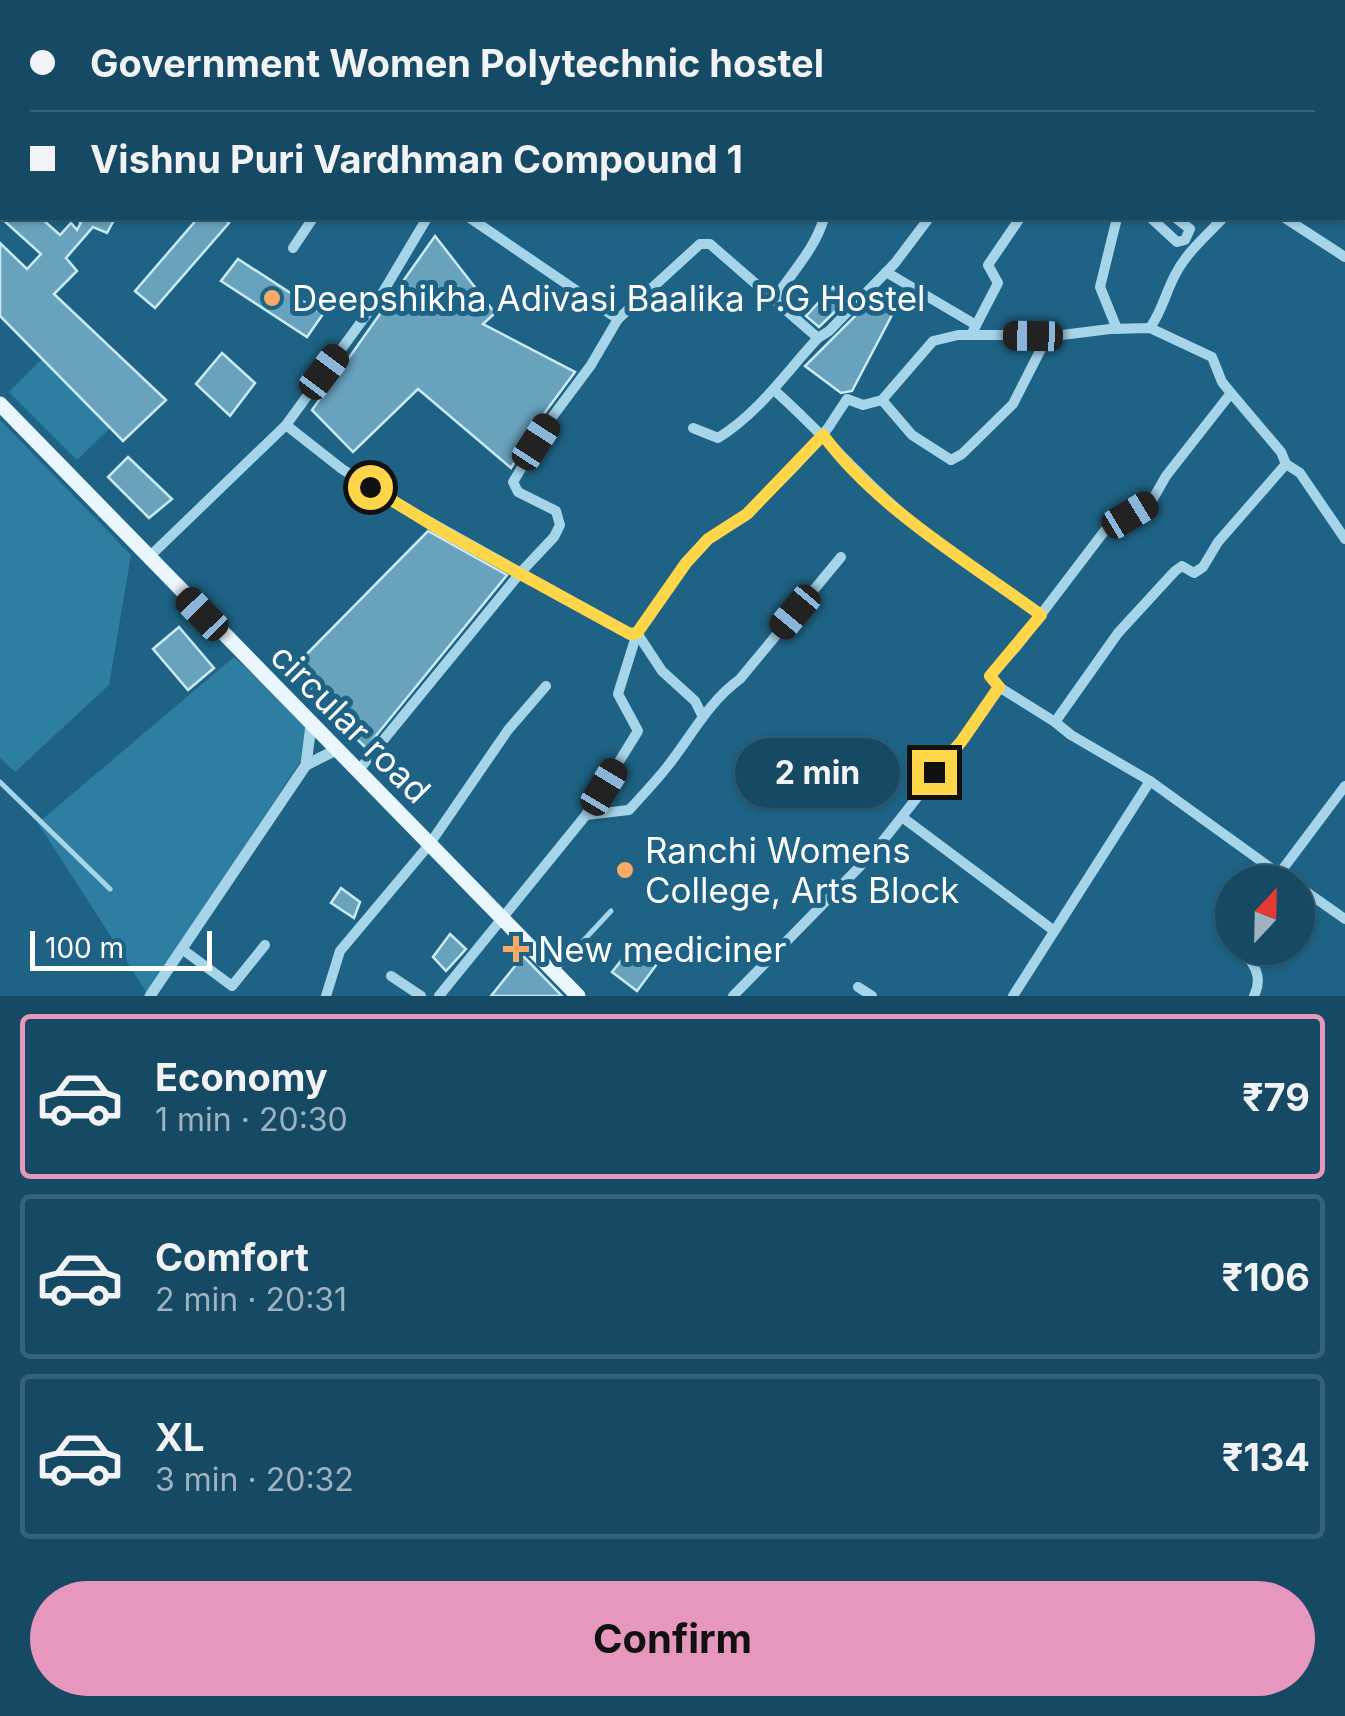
<!DOCTYPE html>
<html lang="en">
<head>
<meta charset="utf-8">
<style>
  body { margin:0; font-family:Inter,sans-serif; background:#1f516a; color:#f1f3f6; height:100vh; display:flex; flex-direction:column; font-size:38px; white-space:nowrap }
  * { box-sizing:border-box; margin:0 }
  p { font-size:32px; color:#9eb3bf }
  .icon { flex:none; width:55px; height:55px; fill:none; stroke:currentColor; stroke-width:2; stroke-linecap:round; stroke-linejoin:round }
  .map { position:relative; height:996px; overflow:hidden }
  .side { display:flex; flex-direction:column; background:#164a64; flex:1 }
  .side>* { flex:none }
  .guide { position:absolute; left:0px; top:0px; width:1345px; height:220px; box-shadow:0 2px 8px #0004,0 0 0 2px #356278; display:grid; align-content:center; height:220px; padding:0 30px; background:#164a64 }
  .needle { width:65px; rotate:22deg }
  .fabs { position:absolute; left:1215px; top:865px; display:grid; gap:20px }
  .fabs a { display:grid; place-items:center; width:100px; height:100px; border-radius:50%; background:#164a64; box-shadow:0 2px 8px #0004,0 0 0 2px #356278; font-size:50px }
  .scale { position:absolute; left:30px; bottom:25px; width:182px; box-sizing:border-box; padding-left:10px; border:5px solid #fff; border-top:0; font-size:28px; line-height:35px; white-space:nowrap; color:#fff; -webkit-text-stroke:8px #1e6385; paint-order:stroke }
  .end { position:absolute; width:45px; height:45px; margin:-22px; border:12px solid #ffd54a; background:#111; box-shadow:0 0 0 5px #111 }
  .from { border-radius:50% }
  .bubble { position:absolute; height:70px; border-radius:35px; background:#164a64; box-shadow:0 2px 8px #0004,0 0 0 2px #356278; font-size:32px; font-weight:700; line-height:70px; text-align:center }
  .car { position:absolute; width:30px; height:60px; margin:-30px -15px; border-radius:12px; box-shadow:0 0 8px 2px #0007; background:linear-gradient(#222 24%,#8ab4d8 0 40%,#222 0 76%,#8ab4d8 0 86%,#222 0) }
  .guide b { display:flex; align-items:center; gap:35px; height:95px; font-size:38px }
  .guide b+b { border-top:2px solid #356278 }
  .guide i { width:25px; height:25px; background:#f1f3f6 }
  ul { padding:18px 0 0; list-style:none }
  li { display:flex; align-items:center; gap:30px; height:165px; margin:0 20px 15px; padding:0 10px; border:5px solid #356278; border-radius:10px }
  li div { flex:1 }
  li b { display:block; font-size:38px }
  li em { font-style:normal; font-weight:700 }
  li.selected { border-color:#e797bd }
  li>.icon { width:90px; height:90px; stroke-width:1.5 }
  .cta { display:flex; gap:20px; margin-top:auto; padding:20px 30px }
  .cta a { flex:1; height:115px; border-radius:60px; background:#e797bd; color:#111; font-size:40px; font-weight:700; line-height:115px; text-align:center }
  .map>svg:first-child { display:block }
  .green { fill:#2e7ea2 }
  .building { fill:#68a2bd; stroke:#caeaf8; stroke-width:2.5 }
  .lines { fill:none; stroke-linecap:round; stroke-linejoin:round }
  .service { stroke:#a6d5ea; stroke-width:5 }
  .minor { stroke:#a6d5ea; stroke-width:10 }
  .tertiary { stroke:#a6d5ea; stroke-width:11 }
  .secondary { stroke:#d1ebf8; stroke-width:14 }
  .primary { stroke:#eaf7fe; stroke-width:15 }
  .route { stroke:#ffd54a; stroke-width:12 }
  .poi-dot { fill:#f9ab65; stroke:#1e6385; stroke-width:4 }
  .labels { text-anchor:middle; dominant-baseline:central; stroke-width:10; stroke-linejoin:round; paint-order:stroke }
  .poi-label { font-size:35px; fill:#fff; stroke:#1e6385; text-anchor:start }
  .street-label { font-size:35px; fill:#fff; stroke:#1e6385 }
</style>
</head>
<body>
<div class="map">
<svg width="1345" height="996" viewBox="0 0 1345 996">
  <rect width="100%" height="100%" fill="#1e6385"/>
  <g class="green">
    <polygon points="42,359 110,428 77,460 9,392"/>
    <polygon points="0,420 131,555 109,685 15,772 0,758"/>
    <polygon points="234,657 308,725 302,759 147,993 38,823"/>
  </g>
  <g class="building">
    <polygon points="1,218 41,218 60,235 71,223 77,230 81,222 72,218 115,218 107,233 93,227 66,258 77,271 54,294 166,400 123,441 0,316 0,243 27,269 41,254"/>
    <polygon points="198,218 222,218 229,223 155,308 135,291"/>
    <polygon points="435,236 495,313 483,324 575,372 546,411 511,468 418,389 353,452 312,410"/>
    <polygon points="238,259 323,314 307,337 221,281"/>
    <polygon points="833,287 846,301 819,327 806,316"/>
    <polygon points="871,300 893,313 852,391 841,393 805,366"/>
    <polygon points="222,353 255,383 230,416 196,384"/>
    <polygon points="128,457 172,499 149,518 108,477"/>
    <polygon points="428,531 507,575 366,748 288,673"/>
    <polygon points="179,627 214,668 188,690 153,649"/>
    <polygon points="341,888 360,902 354,918 331,903"/>
    <polygon points="450,934 466,949 446,971 433,957"/>
    <polygon points="635,943 657,964 637,991 612,972"/>
    <polygon points="523,956 531,964 562,996 491,996"/>
  </g>
  <g class="lines">
    <g class="service">
      <polyline points="0,782 110,889"/>
      <polyline points="555,971 611,911"/>
    </g>
    <g class="minor">
      <polyline points="538,0 541,2"/>
      <polyline points="623,0 629,2"/>
      <polyline points="784,0 788,2"/>
      <polyline points="900,0 903,2"/>
      <polyline points="959,0 961,2"/>
      <polyline points="1307,0 1314,2"/>
      <polyline points="728,2 730,0"/>
      <polyline points="875,2 877,0"/>
      <polyline points="1338,2 1341,0"/>
      <polyline points="1342,35 1345,41"/>
      <polyline points="1342,80 1345,76"/>
      <polyline points="1342,144 1345,145"/>
      <polyline points="1151,218 1177,242 1185,240 1190,229 1176,218"/>
      <polyline points="1285,218 1345,257"/>
      <polyline points="293,248 313,218"/>
      <polyline points="886,272 976,325"/>
      <path d="M774,300c18,-28 41,-51 50,-82"/>
      <path d="M618,319l82,-75h10l108,94c-32,34 -59,75 -100,100l-25,-10"/>
      <path d="M1150,328c13,-19 15,-34 25,-53 11,-22 31,-39 48,-57"/>
      <polyline points="1117,329 1100,287 1117,218"/>
      <polyline points="971,335 998,283 988,265 1020,218"/>
      <polyline points="818,338 829,331 895,263 929,218"/>
      <path d="M774,390c51,45 93,97 147,139 39,30 80,57 120,86"/>
      <polyline points="882,400 912,435 951,460 962,454 1013,404 1042,347 1042,341 1034,337"/>
      <polyline points="286,425 342,469 398,504 630,634 637,633 618,694 638,731 586,815"/>
      <polyline points="1345,539 1300,473 1286,464 1218,542 1203,567 1194,573 1182,566 1175,571 1118,633 1055,722 1071,735 1150,781 1279,874 1345,786"/>
      <polyline points="148,558 286,425 383,292 427,218"/>
      <polyline points="703,717 695,701 662,671 637,633 685,563 708,539 747,514 795,466 828,428 847,399 863,405 882,400 933,341 958,335 1062,335 1110,329 1150,328 1212,357 1222,382 1231,393"/>
      <polyline points="1055,722 999,687 990,676 1017,646 1106,529 1150,504 1166,476 1231,393 1281,452 1286,464"/>
      <polyline points="358,771 521,572 554,537 560,525 556,511 518,492 513,482 553,416 591,365 618,319 470,218"/>
      <polyline points="902,817 1053,930"/>
      <polyline points="1298,886 1345,919"/>
      <polyline points="1232,917 1232,924"/>
      <path d="M1242,948c11,16 22,28 12,48"/>
      <polyline points="182,949 232,986 265,945"/>
      <polyline points="391,976 421,996"/>
      <polyline points="858,987 872,996"/>
      <polyline points="326,996 340,951 429,845 508,730 546,686"/>
      <path d="M439,996l147,-181 43,-5c13,-14 26,-28 38,-43 24,-30 41,-65 73,-88l101,-122"/>
      <polyline points="733,996 874,852 961,742 999,687"/>
      <polyline points="1013,996 1150,781"/>
    </g>
    <g class="tertiary">
      <polyline points="306,765 336,750"/>
      <polyline points="150,996 306,765 311,725"/>
    </g>
    <g class="secondary">
      <polyline points="78,2 80,0"/>
      <polyline points="0,126 2,122"/>
    </g>
    <polyline class="primary" points="0,404 578,996"/>
  </g>
  <g class="lines">
    <path class="route" d="M370,487l74,45 186,102 7,-1 49,-70 22,-24 39,-25 76,-79c54,73 145,127 218,180l-46,55 -5,6 9,11 -38,55 -27,30"/>
  </g>
  <g class="poi-dot">
    <circle cx="272" cy="298" r="10"/>
    <circle cx="625" cy="870" r="10"/>
    <path d="M511 934h10v10h10v10h-10v10h-10v-10h-10v-10h10z"/>
  </g>
  <g class="labels">
    <g class="poi-label">
      <text x="292" y="298">Deepshikha Adivasi Baalika P.G Hostel</text>
      <text x="645" y="850">Ranchi Womens<tspan x="645" dy="40">College, Arts Block</tspan></text>
      <text x="538" y="949">New mediciner</text>
    </g>
    <g class="street-label">
      <text transform="translate(351 723) rotate(45)">circular road</text>
    </g>
  </g>
</svg>
<div class="fabs">
<a><svg class="needle" viewBox="-14 -14 28 28"><path d="M0-13l5 13h-10z" fill="#e53935"/><path d="M0 13l5-13h-10z" fill="#9eb3bf"/></svg></a>
</div>
<div class="scale">100 m</div>
<i class="end from" style="left:370px;top:487px"></i>
<i class="end" style="left:934px;top:772px"></i>
<div class="bubble" style="left:735px;top:738px;width:165px">2 min</div>
<i class="car" style="left:1033px;top:336px;rotate:271deg"></i>
<i class="car" style="left:324px;top:372px;rotate:37deg"></i>
<i class="car" style="left:536px;top:442px;rotate:33deg"></i>
<i class="car" style="left:1130px;top:515px;rotate:59deg"></i>
<i class="car" style="left:795px;top:612px;rotate:220deg"></i>
<i class="car" style="left:202px;top:614px;rotate:316deg"></i>
<i class="car" style="left:604px;top:787px;rotate:31deg"></i>
<div class="guide">
<b><i class="from"></i>Government Women Polytechnic hostel</b>
<b><i></i>Vishnu Puri Vardhman Compound 1</b>
</div>
</div>
<section class="side">
<ul>
<li class="selected"><svg class="icon" aria-label="car" viewBox="0 0 24 24"><path d="M5 17H2v-5l4-1 3-4h7l3 4 3 1v5h-3M9 17h6M6 11h13"/><circle cx="7" cy="17" r="2"/><circle cx="17" cy="17" r="2"/></svg><div><b>Economy</b><p>1 min · 20:30</p></div><em>₹79</em></li>
<li><svg class="icon" aria-label="car" viewBox="0 0 24 24"><path d="M5 17H2v-5l4-1 3-4h7l3 4 3 1v5h-3M9 17h6M6 11h13"/><circle cx="7" cy="17" r="2"/><circle cx="17" cy="17" r="2"/></svg><div><b>Comfort</b><p>2 min · 20:31</p></div><em>₹106</em></li>
<li><svg class="icon" aria-label="car" viewBox="0 0 24 24"><path d="M5 17H2v-5l4-1 3-4h7l3 4 3 1v5h-3M9 17h6M6 11h13"/><circle cx="7" cy="17" r="2"/><circle cx="17" cy="17" r="2"/></svg><div><b>XL</b><p>3 min · 20:32</p></div><em>₹134</em></li>
</ul>
<div class="cta"><a>Confirm</a></div>
</section>
</body>
</html>
